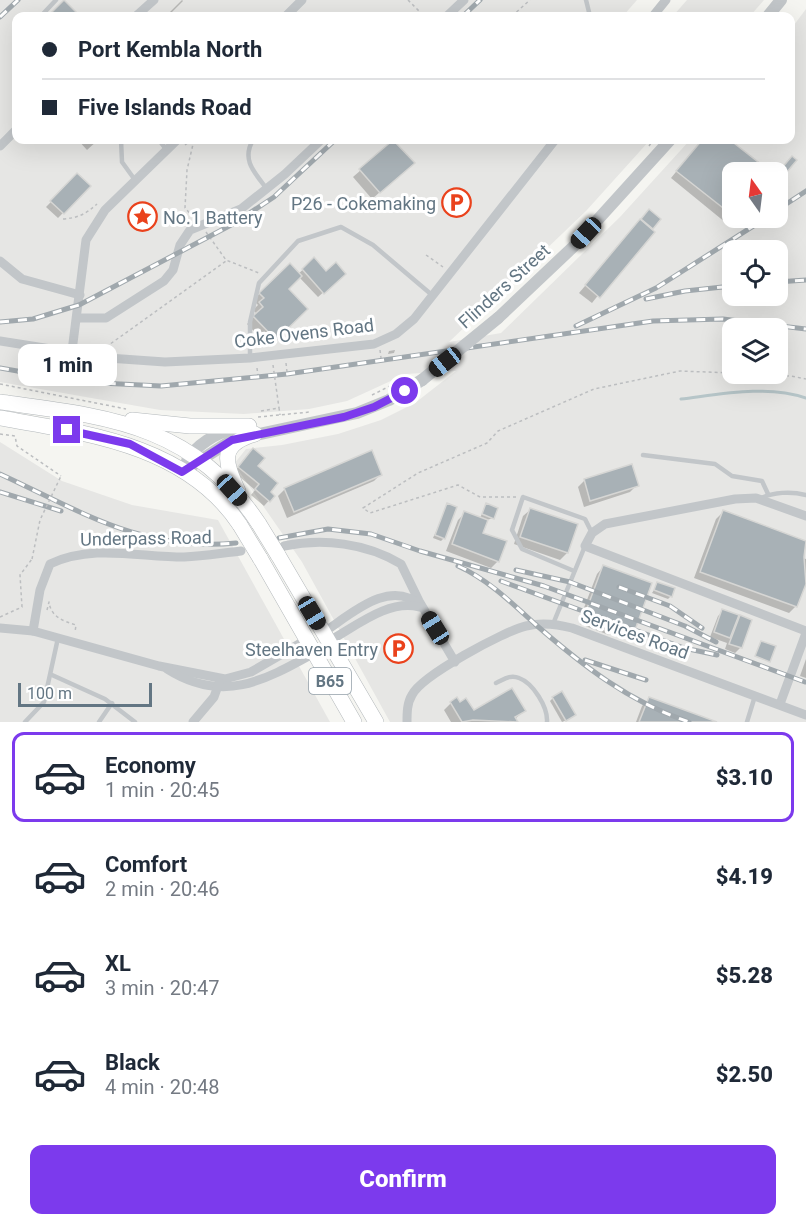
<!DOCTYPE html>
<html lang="en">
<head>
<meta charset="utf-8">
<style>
  body { margin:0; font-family:Roboto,sans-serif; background:#f2f2f3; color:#1f2937; height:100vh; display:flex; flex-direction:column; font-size:22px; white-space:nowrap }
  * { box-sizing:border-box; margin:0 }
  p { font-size:20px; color:#747a83 }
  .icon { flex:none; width:33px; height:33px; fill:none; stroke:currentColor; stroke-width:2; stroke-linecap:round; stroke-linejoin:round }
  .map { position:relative; height:722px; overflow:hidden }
  .drawer { display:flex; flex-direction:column; background:#fff; flex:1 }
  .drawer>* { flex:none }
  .top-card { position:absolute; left:12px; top:12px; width:783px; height:132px; border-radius:12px; box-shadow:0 6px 24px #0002; display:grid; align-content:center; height:132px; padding:0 30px; background:#fff }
  .needle { width:39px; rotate:346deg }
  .controls { position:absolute; left:722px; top:162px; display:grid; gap:12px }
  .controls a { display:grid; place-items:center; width:66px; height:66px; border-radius:12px; background:#fff; box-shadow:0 6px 24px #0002; font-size:30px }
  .scale { position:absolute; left:18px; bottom:15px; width:134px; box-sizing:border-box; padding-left:6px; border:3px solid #637683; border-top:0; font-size:16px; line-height:21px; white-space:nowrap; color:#637683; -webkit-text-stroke:4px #fff; paint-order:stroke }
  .end { position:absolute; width:27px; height:27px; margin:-14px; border:8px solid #7c3aed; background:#fff; box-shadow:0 0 0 3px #fff }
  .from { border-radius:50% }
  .bubble { position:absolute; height:42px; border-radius:12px; background:#fff; box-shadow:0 6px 24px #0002; font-size:20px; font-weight:800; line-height:42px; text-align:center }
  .car { position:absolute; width:18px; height:36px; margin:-18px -9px; border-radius:8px; box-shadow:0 0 4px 2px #0007; background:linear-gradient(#222 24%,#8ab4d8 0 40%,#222 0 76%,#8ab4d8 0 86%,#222 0) }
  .top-card b { display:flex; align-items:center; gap:21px; height:57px; font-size:22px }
  .top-card b+b { border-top:2px solid #e0e1e3 }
  .top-card i { width:15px; height:15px; background:#1f2937 }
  ul { padding:10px 0 0; list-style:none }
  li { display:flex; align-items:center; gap:18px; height:90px; margin:0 12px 9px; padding:0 18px; border:3px solid transparent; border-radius:12px }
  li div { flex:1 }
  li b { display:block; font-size:22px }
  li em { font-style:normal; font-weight:800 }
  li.current { border-color:#7c3aed }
  li>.icon { width:54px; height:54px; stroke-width:1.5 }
  .cta { display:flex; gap:12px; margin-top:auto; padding:12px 30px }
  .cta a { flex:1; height:69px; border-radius:12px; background:#7c3aed; color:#fff; font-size:24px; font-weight:800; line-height:69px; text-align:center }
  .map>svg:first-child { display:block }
  .built { fill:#e6e6e4; fill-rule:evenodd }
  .shadow { fill:#0003 }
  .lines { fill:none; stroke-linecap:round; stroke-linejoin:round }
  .stream { stroke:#b6c5c8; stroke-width:3 }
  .building { fill:#a8b1b6; stroke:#d6d6d4; stroke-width:1.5 }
  .primary-casing { stroke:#b3b8bb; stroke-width:16 }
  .path { stroke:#bcbec0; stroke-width:1.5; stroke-dasharray:3 3; stroke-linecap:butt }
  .service { stroke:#c2c6c9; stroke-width:4.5 }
  .minor { stroke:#c2c6c9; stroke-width:9 }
  .tertiary { stroke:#c2c6c9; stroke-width:12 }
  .primary { stroke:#fff; stroke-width:15 }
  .rail-casing { stroke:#a0a8ad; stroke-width:5 }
  .rail { stroke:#fff; stroke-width:3; stroke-dasharray:9; stroke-linecap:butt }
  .primary-bridge-casing { stroke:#b3b8bb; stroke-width:16; stroke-linecap:butt }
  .path-bridge { stroke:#bcbec0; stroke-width:1.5; stroke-dasharray:3 3; stroke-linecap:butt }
  .tertiary-bridge { stroke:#c2c6c9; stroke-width:12 }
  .primary-bridge { stroke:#fff; stroke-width:15 }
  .route { stroke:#7c3aed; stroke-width:8 }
  .labels { text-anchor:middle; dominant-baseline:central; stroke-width:6; stroke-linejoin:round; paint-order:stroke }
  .shield { fill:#fff; stroke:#929fa8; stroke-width:1.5 }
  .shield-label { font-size:16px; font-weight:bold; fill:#637683 }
  .poi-label { font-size:18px; fill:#637683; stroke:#fff; text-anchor:end }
  .street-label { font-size:18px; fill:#637683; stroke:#fff }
</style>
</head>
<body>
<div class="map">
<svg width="806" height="722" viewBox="0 0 806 722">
  <rect width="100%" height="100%" fill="#f5f5f1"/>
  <g class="built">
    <path d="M0,0h637l-14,16h-607v124h634l-64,71 -137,131 52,-9 119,-116 70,-77h100l1,-111 15,-20v713h-416l-88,-160 -68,-98 12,-15 36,-4 56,-11 43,-14 34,-17 41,-32 -50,3 -59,27 -38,8 -65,5 -84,-4 -160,-28zM732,172h45v46h-45zM732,250h45v46h-45zM732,328h45v46h-45z"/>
    <polygon points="687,0 764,0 750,16 673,16"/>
    <polygon points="0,442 62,481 132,505 218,520 330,722 0,722"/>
  </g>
  <g class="shadow">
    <polygon points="182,0 183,1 171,13 170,12"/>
    <polygon points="78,140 98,140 87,150"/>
    <polygon points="702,140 728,140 769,172 732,172 732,218 740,218 731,227 671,178"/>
    <polygon points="394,141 413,163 372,199 353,177"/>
    <polygon points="77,175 89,186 58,218 46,207"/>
    <polygon points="649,211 659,219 592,303 579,293"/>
    <polygon points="314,260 326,273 344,274 318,297 299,277 287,289 306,309 268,346 247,324 257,314 253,310 258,305 253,300 290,265 298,274"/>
    <polygon points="395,350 394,353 388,354 389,351"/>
    <polygon points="249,455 273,496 264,506 251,495 255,490 234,472"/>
    <polygon points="381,474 374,481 287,518 278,496 285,489"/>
    <polygon points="584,481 637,485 630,492 584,507 578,487"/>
    <polygon points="448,505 444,538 441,541 433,538"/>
    <polygon points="486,505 493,518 487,520 481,533 498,561 491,568 446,551 458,520 465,513 480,518"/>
    <polygon points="530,510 567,553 560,560 514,544 523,516"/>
    <polygon points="723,512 806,542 802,558 806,559 806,580 796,606 789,613 694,578 716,519"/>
    <polygon points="603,567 634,629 627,636 613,630 609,635 580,624 582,619 580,618 597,574"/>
    <polygon points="658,584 671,596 668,599 652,593"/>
    <polygon points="723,611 750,620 740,648 735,653 725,649 727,643 710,637 718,616"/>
    <polygon points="806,659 806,678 800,676"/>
    <polygon points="553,698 571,718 562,722 550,701"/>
    <polygon points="649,699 712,722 636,722 642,706"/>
    <polygon points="451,703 473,712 524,711 515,719 517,722 451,722 444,710"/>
  </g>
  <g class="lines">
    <path class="stream" d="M681,399c41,-5 85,-14 125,-1"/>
  </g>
  <g class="building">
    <polygon points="64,0 80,16 48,16"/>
    <polygon points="393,140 415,163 380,193 359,169"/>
    <polygon points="702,140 730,140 771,172 732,172 732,215 676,171"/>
    <polygon points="792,156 797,160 786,173 781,169"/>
    <polygon points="77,173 91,186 64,214 50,201"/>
    <polygon points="649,209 661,219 653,229 641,219"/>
    <polygon points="640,219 655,232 600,298 585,285"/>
    <polygon points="314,257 326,271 336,262 346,274 324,294 302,269"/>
    <polygon points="290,263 302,276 289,289 308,309 276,340 253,316 263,307 259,302 264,298 259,293"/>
    <polygon points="253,448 265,458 258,466 278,483 271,492 275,496 270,502 255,489 259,484 238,467"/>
    <polygon points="372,450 382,475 294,512 284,488"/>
    <polygon points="632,464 639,486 590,501 584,479"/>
    <polygon points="447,503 457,507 445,539 435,535"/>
    <polygon points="486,503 498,508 494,519 482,514"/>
    <polygon points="530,508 578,524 568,553 520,537"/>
    <polygon points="723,510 806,541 804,557 806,584 797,607 700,572"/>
    <polygon points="464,511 488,520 483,533 507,541 499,562 452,544"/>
    <polygon points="603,565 652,583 635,630 586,611"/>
    <polygon points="657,582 675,588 672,597 654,590"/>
    <polygon points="722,609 739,615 730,638 714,632"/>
    <polygon points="585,613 616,625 613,633 582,621"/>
    <polygon points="740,615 752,620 742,648 729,644"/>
    <polygon points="761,641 776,646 770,662 755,656"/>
    <polygon points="512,688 526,711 515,717 518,722 473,720 462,722 450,702 457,697 460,702 466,698 474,710"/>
    <polygon points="562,691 576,715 566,721 552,697"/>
    <polygon points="649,697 701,716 717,722 639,722"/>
  </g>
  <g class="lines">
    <defs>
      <g id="primary">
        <path d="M0,402c109,15 193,22 259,122"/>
        <path d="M0,418c86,15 187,27 240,107"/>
        <polyline points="132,420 190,426 249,426"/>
        <path d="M238,491c-13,-29 -20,-46 17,-57"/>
        <polyline points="278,555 376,722"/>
        <polyline points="260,558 354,722"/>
      </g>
    </defs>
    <use href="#primary" class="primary-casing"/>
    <g class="path">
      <polyline points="408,0 424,16"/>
      <polyline points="512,16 530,0"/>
      <polyline points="194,140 187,170 185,208 195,219"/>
      <polyline points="185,145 191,140"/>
      <polyline points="649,146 653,140"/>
      <path d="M63,219c15,-1 23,-5 34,-15"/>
      <polyline points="206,232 226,260 259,273"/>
      <polyline points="426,255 443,267"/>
      <polyline points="106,347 226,261"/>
      <polyline points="380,350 381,358"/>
      <polyline points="286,363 287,372"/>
      <polyline points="257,368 258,376"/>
      <polyline points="738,374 791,376 806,379"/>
      <polyline points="0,384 126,409"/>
      <polyline points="372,395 390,386"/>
      <polyline points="261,411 279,408 280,415"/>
      <polyline points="258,417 310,412"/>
      <polyline points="0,434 15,436 17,446 61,476"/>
      <polyline points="516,497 480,497 458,485 370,513 363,508 418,473 487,443 498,431 594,389 680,371 732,373"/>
      <path d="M47,610l2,-8c2,15 14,19 27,23l-1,7"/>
      <polyline points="0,617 22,607 20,575 32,559"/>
    </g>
    <g class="service">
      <polyline points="586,0 589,12 587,16"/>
      <polyline points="41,16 56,0"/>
      <polyline points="121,140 122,162 135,180"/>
      <polyline points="159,140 166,149"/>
      <path d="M253,140c-12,20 2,33 14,49"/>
      <polyline points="250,357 250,322 259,283 298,241 341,227 373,245 432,295"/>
      <polyline points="643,455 715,464 732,476 762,481 768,494"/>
      <path d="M759,499c14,-7 32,-8 47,-4"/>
      <polyline points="574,571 522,549 512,530 523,497 585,519 592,533"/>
      <polyline points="553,624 585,546"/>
      <polyline points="52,675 105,699 135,722"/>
      <path d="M496,683c7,-3 14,-9 23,-5 14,5 29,29 28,44"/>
      <polyline points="25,722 44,702 58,638"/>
      <polyline points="99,722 112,703"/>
      <polyline points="747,722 755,696"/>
    </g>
    <g class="minor">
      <polyline points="136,16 154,0"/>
      <polyline points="286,16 302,0"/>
      <polyline points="447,16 464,0"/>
      <polyline points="653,16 666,0"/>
      <polyline points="0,146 16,130"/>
      <polyline points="0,261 22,279 80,295"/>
      <polyline points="77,318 106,318 164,281 173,270 180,245 190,230 241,209 285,174 321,140"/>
      <polyline points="0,341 108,358 165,362 250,358 374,344 396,334 414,319 555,140"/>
      <polyline points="72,351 86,240 105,210 177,140"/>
      <polyline points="806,516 756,498 735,499 605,524 592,533 585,546 806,631"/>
      <path d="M284,546c39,-8 82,-3 117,18l18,37 36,61"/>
      <polyline points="0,628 33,631 159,666 225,679 251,672 306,640"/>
      <path d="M33,631l7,-41 10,-26c42,-20 89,-7 134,-7 19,-1 38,-4 57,-6"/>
      <path d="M324,632c26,-17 66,-55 97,-26"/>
      <path d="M329,641c26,-14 59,-42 90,-34"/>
      <path d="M167,669c55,35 97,12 147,-16"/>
      <polyline points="780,704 806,633"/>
      <polyline points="193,722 214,697 219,683"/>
      <path d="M407,722c0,-9 0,-19 5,-27 9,-19 92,-64 114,-69 16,-4 31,-2 46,2l234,87"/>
    </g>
    <g class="tertiary">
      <polyline points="768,16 781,0"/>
      <polyline points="498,318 573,247 670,140"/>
      <path d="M187,461c9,-16 29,-28 46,-32"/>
      <polyline points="182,472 232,440 357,413 389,400 422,380"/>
    </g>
    <use href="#primary" class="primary"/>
    <defs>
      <g id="rail">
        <polyline points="463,16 480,0"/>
        <polyline points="0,17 18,0"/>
        <polyline points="777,210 806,191"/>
        <polyline points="777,282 806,280"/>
        <polyline points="646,299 685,291 732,286"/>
        <polyline points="0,322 33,319 79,305 233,224 274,197 335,140"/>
        <polyline points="576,326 656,288 766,218"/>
        <polyline points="0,368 80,382 161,386 287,374 653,321 723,319 806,329"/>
        <path d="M0,474c80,37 143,78 236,69"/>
        <polyline points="0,492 61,511"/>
        <polyline points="279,538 328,529 371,534 420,551 544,586 805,682"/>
        <path d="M458,566c29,13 53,36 77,58 47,41 94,78 154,98"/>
        <polyline points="516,570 570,582 685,626 716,642"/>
        <polyline points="501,581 684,648 717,655"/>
        <polyline points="619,587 670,606 702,628"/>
        <polyline points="585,660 646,680"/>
      </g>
    </defs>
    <use href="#rail" class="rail-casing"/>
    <use href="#rail" class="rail"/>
    <defs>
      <g id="primary-bridge">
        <polyline points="259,524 278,555"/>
        <polyline points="240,525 260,558"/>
      </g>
    </defs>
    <use href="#primary-bridge" class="primary-bridge-casing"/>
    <g class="path-bridge">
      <polyline points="273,365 279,408"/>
      <polyline points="32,559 40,520 61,476"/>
    </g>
    <polyline class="tertiary-bridge" points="422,380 498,318"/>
    <use href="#primary-bridge" class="primary-bridge"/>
  </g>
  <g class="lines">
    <polyline class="route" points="67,430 130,444 182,472 232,440 344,417 374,407 405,391"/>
  </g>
  <defs>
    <symbol id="parking-ring" viewBox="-11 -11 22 22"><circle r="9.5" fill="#fff" stroke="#ea421c" stroke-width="1.5"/><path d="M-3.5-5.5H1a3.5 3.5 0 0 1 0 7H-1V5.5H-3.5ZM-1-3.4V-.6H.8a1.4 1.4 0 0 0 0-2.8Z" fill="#ea421c"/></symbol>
    <symbol id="sight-ring" viewBox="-11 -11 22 22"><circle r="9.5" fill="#fff" stroke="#ea421c" stroke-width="1.5"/><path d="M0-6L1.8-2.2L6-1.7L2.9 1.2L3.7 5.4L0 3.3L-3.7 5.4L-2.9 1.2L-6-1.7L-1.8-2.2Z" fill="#ea421c"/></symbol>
  </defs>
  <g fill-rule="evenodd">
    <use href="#parking-ring" x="440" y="186" width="33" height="33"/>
    <use href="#sight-ring" x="126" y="200" width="33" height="33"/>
    <use href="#parking-ring" x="382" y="632" width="33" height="33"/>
  </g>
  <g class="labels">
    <rect class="shield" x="309" y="668" width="42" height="26" rx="4.5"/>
    <g class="shield-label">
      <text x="330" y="681">B65</text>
    </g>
    <g class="poi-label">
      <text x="436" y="203">P26 - Cokemaking</text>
      <text x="163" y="217" text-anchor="start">No.1 Battery</text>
      <text x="378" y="649">Steelhaven Entry</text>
    </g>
    <g class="street-label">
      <text transform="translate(504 286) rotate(-42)">Flinders Street</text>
      <text transform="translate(304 333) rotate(-7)">Coke Ovens Road</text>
      <text transform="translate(146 538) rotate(-1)">Underpass Road</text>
      <text transform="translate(635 634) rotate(20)">Services Road</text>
    </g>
  </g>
</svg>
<div class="controls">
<a><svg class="needle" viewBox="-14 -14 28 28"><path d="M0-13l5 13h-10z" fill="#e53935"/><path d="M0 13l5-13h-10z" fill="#747a83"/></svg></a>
<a><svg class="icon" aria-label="locate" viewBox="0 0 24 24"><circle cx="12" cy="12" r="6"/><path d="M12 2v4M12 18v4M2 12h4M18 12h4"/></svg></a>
<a><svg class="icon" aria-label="layers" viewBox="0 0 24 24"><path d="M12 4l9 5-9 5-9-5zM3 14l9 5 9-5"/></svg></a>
</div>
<div class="scale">100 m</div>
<i class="end from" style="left:405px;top:391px"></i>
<i class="end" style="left:67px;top:430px"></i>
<div class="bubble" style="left:18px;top:344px;width:99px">1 min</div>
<i class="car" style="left:586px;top:233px;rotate:223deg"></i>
<i class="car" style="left:445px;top:362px;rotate:232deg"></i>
<i class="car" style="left:232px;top:490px;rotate:138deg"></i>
<i class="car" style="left:312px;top:613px;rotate:149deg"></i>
<i class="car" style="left:435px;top:628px;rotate:328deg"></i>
<div class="top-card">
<b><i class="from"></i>Port Kembla North</b>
<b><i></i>Five Islands Road</b>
</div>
</div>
<section class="drawer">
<ul>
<li class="current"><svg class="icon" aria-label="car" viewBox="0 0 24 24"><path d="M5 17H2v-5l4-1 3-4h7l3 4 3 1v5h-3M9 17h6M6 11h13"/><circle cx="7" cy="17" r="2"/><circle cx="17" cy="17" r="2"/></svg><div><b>Economy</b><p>1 min · 20:45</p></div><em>$3.10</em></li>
<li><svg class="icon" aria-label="car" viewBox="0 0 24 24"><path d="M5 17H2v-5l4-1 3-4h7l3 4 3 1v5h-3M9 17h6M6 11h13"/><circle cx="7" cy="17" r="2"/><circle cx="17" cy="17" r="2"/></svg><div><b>Comfort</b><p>2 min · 20:46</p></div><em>$4.19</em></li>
<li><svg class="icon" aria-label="car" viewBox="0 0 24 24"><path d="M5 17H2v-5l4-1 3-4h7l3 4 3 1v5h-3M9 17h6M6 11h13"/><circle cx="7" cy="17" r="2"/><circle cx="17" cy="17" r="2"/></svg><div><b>XL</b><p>3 min · 20:47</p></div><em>$5.28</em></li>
<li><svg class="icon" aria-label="car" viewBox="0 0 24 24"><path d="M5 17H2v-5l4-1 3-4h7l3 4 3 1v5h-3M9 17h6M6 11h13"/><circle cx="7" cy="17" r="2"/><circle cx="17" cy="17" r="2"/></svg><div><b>Black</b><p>4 min · 20:48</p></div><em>$2.50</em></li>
</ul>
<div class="cta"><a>Confirm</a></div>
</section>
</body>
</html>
